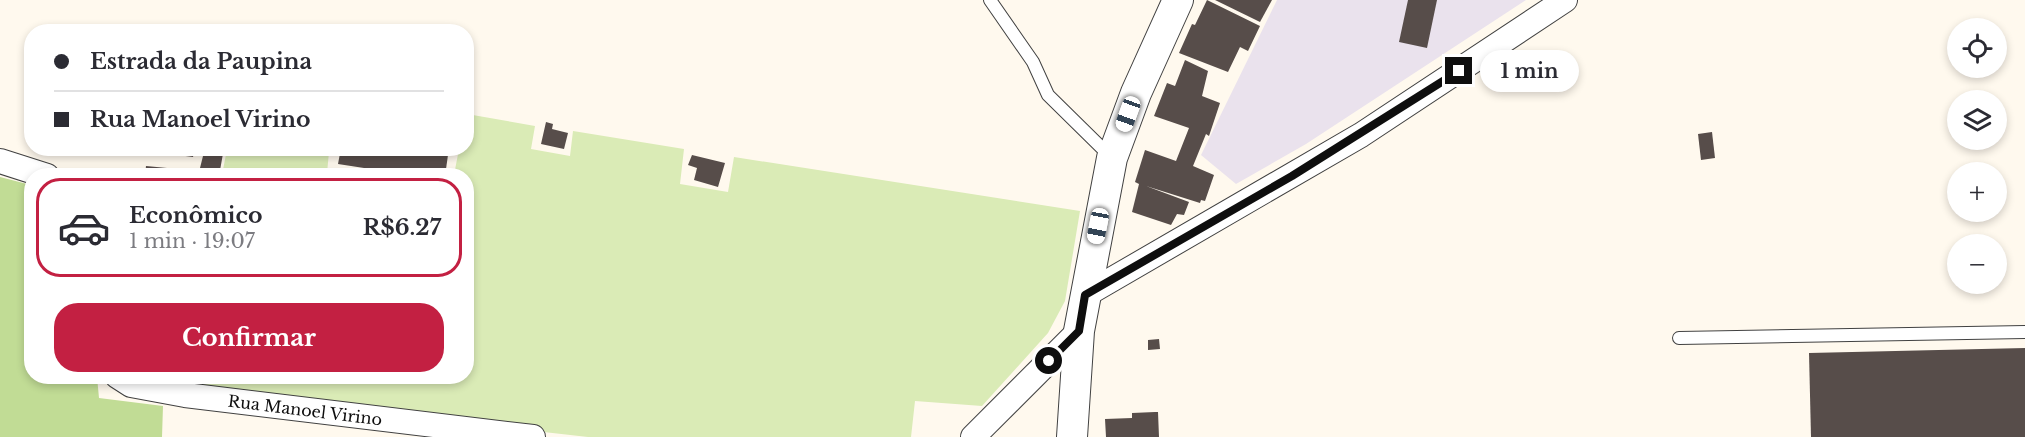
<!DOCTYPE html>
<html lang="pt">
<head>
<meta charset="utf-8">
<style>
  body { margin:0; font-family:"Libre Baskerville",serif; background:#f2f2f3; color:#2b2b33; height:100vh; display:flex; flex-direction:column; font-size:22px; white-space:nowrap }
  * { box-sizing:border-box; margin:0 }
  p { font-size:20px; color:#7c7c81 }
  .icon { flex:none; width:33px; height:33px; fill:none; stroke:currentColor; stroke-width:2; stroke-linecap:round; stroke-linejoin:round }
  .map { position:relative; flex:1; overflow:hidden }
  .side { position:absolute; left:24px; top:168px; width:450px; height:216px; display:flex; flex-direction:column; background:#fff; border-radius:24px; box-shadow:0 3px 9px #0003 }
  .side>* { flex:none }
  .hud { position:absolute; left:24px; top:24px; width:450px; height:132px; border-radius:24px; box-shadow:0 3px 9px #0003; display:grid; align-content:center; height:132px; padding:0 30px; background:#fff }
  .controls { position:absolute; left:1947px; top:18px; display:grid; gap:12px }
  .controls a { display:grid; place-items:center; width:60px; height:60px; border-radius:50%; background:#fff; box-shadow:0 3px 9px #0003; font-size:30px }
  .end { position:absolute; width:27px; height:27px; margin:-14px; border:8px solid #0e0e0e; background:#fff; box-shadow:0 0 0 3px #fff }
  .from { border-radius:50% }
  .bubble { position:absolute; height:42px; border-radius:21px; background:#fff; box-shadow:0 3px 9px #0003; font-size:20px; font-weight:700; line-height:42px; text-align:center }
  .car { position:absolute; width:18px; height:36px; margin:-18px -9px; border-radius:8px; box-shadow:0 0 4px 2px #0007; background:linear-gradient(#fff 24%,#345 0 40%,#fff 0 76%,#345 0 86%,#fff 0) }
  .hud b { display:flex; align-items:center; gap:21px; height:57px; font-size:22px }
  .hud b+b { border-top:2px solid #e1e1e2 }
  .hud i { width:15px; height:15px; background:#2b2b33 }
  ul { padding:10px 0 0; list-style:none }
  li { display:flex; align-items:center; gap:18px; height:99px; margin:0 12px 9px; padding:0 18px; border:3px solid #e1e1e2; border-radius:24px }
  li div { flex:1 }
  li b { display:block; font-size:22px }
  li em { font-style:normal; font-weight:700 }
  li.active { border-color:#c32042 }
  li>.icon { width:54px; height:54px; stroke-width:1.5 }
  .action { display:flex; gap:12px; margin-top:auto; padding:12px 30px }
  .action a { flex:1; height:69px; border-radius:24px; background:#c32042; color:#fff; font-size:24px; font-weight:700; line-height:69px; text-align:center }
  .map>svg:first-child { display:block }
  .industrial { fill:#eae2ed }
  .green { fill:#daebb6 }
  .forest { fill:#c1dc95 }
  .building { fill:#574d4a }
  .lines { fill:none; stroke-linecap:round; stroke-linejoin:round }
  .service-casing { stroke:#414141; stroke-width:14 }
  .minor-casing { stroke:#414141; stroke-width:26 }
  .tertiary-casing { stroke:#414141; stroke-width:32 }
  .service { stroke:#fff; stroke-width:12 }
  .minor { stroke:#fff; stroke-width:24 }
  .tertiary { stroke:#fff; stroke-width:30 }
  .route { stroke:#0e0e0e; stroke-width:8 }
  .labels { text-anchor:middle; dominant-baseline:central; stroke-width:6; stroke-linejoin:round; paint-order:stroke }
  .street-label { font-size:16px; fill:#0e0e0e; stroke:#fff }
</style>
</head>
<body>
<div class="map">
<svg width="2025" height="437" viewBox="0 0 2025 437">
  <rect width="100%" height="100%" fill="#fff9ee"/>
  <polygon class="industrial" points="1277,0 1526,0 1306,144 1236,184 1201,155"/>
  <g class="green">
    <polygon points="467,114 535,126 531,149 570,156 573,131 684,149 680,184 728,192 734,157 1080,211 1065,301 1048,333 982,406 915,401 911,437 588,437 184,391 187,377 466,376 466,176 454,175 459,149 466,148"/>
    <polygon points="227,149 308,148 329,152 327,173 339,175 222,175"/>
  </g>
  <polygon class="forest" points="0,177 31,185 32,376 97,377 99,398 163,406 162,437 0,437"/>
  <g class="building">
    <polygon points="1207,0 1260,26 1248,51 1240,47 1228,72 1179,53 1192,24 1195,25"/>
    <polygon points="1215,0 1272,0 1260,22"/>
    <polygon points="1408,0 1437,0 1427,48 1399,42"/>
    <polygon points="1185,60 1208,71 1202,96 1220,103 1209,136 1206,134 1193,166 1214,175 1205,201 1201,200 1200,203 1146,186 1189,202 1184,215 1177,214 1171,225 1132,212 1139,184 1135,182 1145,150 1176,161 1189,128 1154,116 1167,83 1175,86"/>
    <polygon points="546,122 553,124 552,129 568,133 564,149 541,144"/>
    <polygon points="1712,132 1715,158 1701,160 1698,134"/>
    <polygon points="148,148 195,148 193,157 148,151"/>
    <polygon points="205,148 224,148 219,176 207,176 209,170 200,168"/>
    <polygon points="341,148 449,148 445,176 416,176 338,164"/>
    <polygon points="692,155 725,163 718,187 694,180 697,168 688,165"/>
    <polygon points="146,166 167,168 167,176 145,176"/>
    <polygon points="1159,339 1160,349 1148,350 1148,340"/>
    <polygon points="2025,348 2025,437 1811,437 1809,353"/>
    <polygon points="1155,412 1158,412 1159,437 1106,437 1105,419 1132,418 1132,413"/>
  </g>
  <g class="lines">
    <defs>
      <g id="service">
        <polyline points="990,0 1033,62 1048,95 1111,157"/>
        <polyline points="1679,338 2025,332"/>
      </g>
      <g id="minor">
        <polyline points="0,161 47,176"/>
        <polyline points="1085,295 1361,135 1565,0"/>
        <polyline points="117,376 131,385 185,395 533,437"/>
        <polyline points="973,437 1079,331"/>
      </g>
      <polyline id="tertiary" points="1072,437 1079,331 1112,158 1136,93 1178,0"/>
    </defs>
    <use href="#service" class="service-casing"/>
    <use href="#minor" class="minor-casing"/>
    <use href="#tertiary" class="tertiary-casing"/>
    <use href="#service" class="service"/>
    <use href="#minor" class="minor"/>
    <use href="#tertiary" class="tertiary"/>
  </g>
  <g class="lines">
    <polyline class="route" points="1049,361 1079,331 1085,295 1292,176 1459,71"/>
  </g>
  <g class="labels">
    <g class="street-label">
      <text transform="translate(305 410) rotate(7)">Rua Manoel Virino</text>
    </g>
  </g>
</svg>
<div class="controls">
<a><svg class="icon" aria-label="locate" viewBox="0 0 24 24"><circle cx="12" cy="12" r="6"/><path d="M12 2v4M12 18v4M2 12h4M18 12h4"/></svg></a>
<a><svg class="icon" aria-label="layers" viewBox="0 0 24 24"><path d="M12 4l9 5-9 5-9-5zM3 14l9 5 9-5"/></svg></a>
<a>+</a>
<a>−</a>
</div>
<i class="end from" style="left:1049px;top:361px"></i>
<i class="end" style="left:1459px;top:71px"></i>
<div class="bubble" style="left:1480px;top:50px;width:99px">1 min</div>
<i class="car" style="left:1128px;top:114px;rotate:200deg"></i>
<i class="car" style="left:1098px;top:226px;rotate:191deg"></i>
<div class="hud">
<b><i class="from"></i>Estrada da Paupina</b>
<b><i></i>Rua Manoel Virino</b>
</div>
<section class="side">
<ul>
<li class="active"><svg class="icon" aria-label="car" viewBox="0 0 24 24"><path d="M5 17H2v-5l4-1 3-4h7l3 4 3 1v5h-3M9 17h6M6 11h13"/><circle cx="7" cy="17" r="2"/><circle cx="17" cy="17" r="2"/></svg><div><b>Econômico</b><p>1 min · 19:07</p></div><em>R$6.27</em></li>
</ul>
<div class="action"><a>Confirmar</a></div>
</section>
</div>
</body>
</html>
